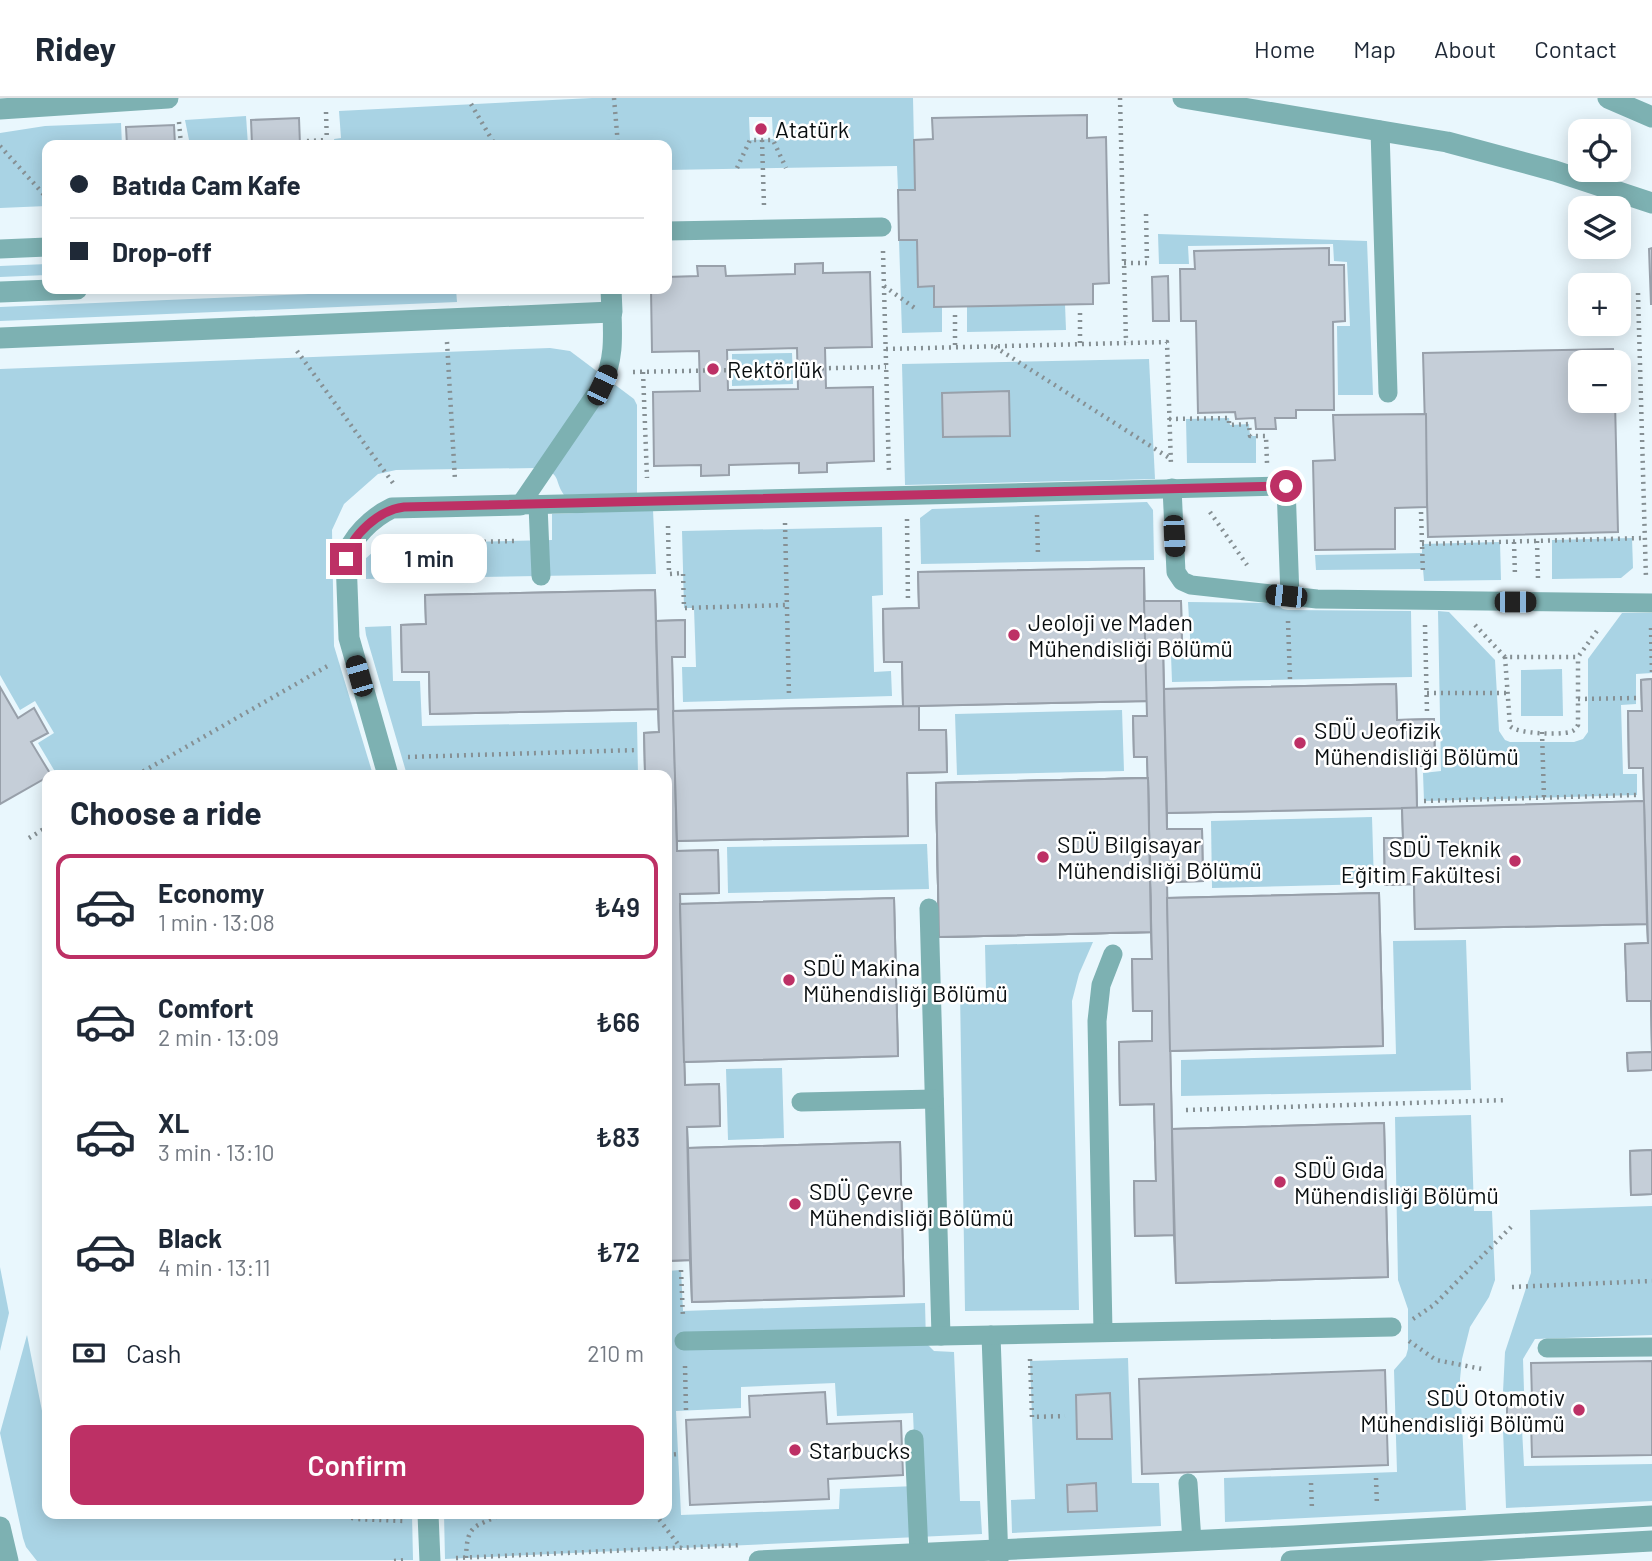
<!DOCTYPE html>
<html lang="en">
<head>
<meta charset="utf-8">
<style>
  body { margin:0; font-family:Barlow,sans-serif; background:#f2f2f3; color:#1f2937; height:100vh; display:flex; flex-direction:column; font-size:26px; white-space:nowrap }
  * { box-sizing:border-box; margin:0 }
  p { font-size:23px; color:#747a83 }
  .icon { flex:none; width:38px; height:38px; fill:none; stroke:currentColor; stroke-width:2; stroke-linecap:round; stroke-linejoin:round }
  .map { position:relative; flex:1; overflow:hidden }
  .details { position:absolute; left:42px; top:672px; width:630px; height:749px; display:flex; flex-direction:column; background:#fff; border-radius:14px; box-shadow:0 4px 18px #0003 }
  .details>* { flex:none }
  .top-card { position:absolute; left:42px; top:42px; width:630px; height:154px; border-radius:14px; box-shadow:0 4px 18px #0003; display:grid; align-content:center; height:154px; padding:0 28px; background:#fff }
  .buttons { position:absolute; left:1568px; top:21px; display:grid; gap:14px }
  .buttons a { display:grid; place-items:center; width:63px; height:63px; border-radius:14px; background:#fff; box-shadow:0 4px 18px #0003; font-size:35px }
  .end { position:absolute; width:32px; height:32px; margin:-16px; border:9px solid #bd3065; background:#fff; box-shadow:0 0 0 4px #fff }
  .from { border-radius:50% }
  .bubble { position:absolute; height:49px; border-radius:14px; background:#fff; box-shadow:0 4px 18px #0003; font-size:23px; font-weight:600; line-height:49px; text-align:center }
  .car { position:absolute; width:21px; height:42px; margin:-21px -10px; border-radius:9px; box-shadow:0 0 5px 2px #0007; background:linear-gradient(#222 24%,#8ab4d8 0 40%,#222 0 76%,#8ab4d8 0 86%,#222 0) }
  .top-card b { display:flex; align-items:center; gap:24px; height:66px; font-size:26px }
  .top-card b+b { border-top:2px solid #e0e1e3 }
  .top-card i { width:18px; height:18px; background:#1f2937 }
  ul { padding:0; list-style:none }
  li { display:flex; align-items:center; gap:21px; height:105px; margin:0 14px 10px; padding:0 14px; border:4px solid transparent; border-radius:14px }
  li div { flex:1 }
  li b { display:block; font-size:26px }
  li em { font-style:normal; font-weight:600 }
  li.on { border-color:#bd3065 }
  li>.icon { width:63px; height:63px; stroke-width:1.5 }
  h2 { padding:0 28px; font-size:32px; line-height:84px }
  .pay { display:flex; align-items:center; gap:18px; height:77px; padding:0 28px; font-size:26px }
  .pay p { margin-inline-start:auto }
  .primary-button { display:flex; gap:14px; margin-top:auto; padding:14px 28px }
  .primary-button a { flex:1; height:80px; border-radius:14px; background:#bd3065; color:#fff; font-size:28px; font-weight:600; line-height:80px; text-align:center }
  header { display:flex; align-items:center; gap:42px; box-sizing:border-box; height:98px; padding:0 35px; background:#fff; border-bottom:2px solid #e0e1e3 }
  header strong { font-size:33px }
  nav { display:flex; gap:38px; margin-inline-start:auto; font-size:24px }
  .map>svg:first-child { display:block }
  .green { fill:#a9d3e4; fill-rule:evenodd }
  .building { fill:#c5ced8; stroke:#98a0aa; stroke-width:2; fill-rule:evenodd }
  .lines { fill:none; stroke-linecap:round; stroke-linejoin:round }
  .path { stroke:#869094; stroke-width:4.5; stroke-dasharray:2 5; stroke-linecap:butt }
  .service { stroke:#7db1b2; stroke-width:19 }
  .minor { stroke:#7db1b2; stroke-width:21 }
  .route { stroke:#bd3065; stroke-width:9 }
  .poi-dot { fill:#bd3065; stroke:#fff; stroke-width:2.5 }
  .labels { text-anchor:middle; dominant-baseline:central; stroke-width:5; stroke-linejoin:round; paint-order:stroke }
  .poi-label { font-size:23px; fill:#080d0f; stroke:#fff; text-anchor:start }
</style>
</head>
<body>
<header>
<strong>Ridey</strong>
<nav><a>Home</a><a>Map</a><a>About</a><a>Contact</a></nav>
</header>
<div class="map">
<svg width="1652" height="1463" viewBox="0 0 1652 1463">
  <rect width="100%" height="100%" fill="#e9f7fd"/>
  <g class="green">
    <path d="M592,0h321l2,92h-17l-1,-24 -230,4v-25h-332l-1,-6 7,-1 -2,-27zM749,19h23l1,22 -23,1z"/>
    <polygon points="246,18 248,47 190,47 185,22"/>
    <polygon points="121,25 122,47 47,47 47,97 45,98 47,108 0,110 0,35 45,28"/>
    <polygon points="1158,136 1367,143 1373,297 1338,297 1337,228 1350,228 1347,164 1334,163 1333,146 1188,148 1189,166 1159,166"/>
    <polygon points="899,142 917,142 918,189 934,188 934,209 942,209 942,234 902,235"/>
    <polygon points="47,166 47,177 0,179 0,168"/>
    <polygon points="430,191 456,191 457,204 0,223 0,209"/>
    <polygon points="1065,206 1066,232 967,234 967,209"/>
    <path d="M550,250l20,3 64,48 3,6v88l-73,2c-11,-16 -1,-22 -28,-27l-140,2 -18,4 -34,30 -12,26 2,116 39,129h-316l-19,-32 16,-10 -19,-32 -15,9 -20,-35v-306z"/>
    <polygon points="792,255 793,286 732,288 732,256"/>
    <polygon points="1149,261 1155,381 905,387 902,266"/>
    <polygon points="1229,320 1230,327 1249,326 1250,338 1256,338 1256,365 1187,365 1186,321"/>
    <polygon points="1147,404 1153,412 1154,462 921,466 920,420 932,411"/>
    <polygon points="653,412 656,476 364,481 365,461 382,446 552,442 552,416"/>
    <polygon points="882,429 883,497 872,498 874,574 891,573 892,598 683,604 682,569 696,569 694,510 684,510 682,433"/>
    <polygon points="1632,440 1633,470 1621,480 1552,481 1552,442"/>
    <polygon points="1500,444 1501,482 1424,483 1423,471 1316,472 1315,457 1422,455 1422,446"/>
    <polygon points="1188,504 1274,505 1283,511 1288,512 1411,513 1412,579 1172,584 1171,557 1191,556"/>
    <polygon points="1438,513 1449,514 1495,562 1499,633 1505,642 1510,644 1574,644 1583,641 1588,634 1588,561 1622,515 1652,515 1652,575 1636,576 1636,606 1621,607 1623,676 1637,676 1637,697 1424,703 1423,675 1441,673"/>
    <polygon points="391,528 393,583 420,583 422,628 637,624 638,677 407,677 366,537 365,529"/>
    <polygon points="1562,571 1563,618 1521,618 1521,572"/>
    <polygon points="1122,612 1124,673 957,677 955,616"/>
    <polygon points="1372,719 1374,786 1212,790 1211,723"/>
    <polygon points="927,746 929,791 728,795 727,749"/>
    <polygon points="1466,842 1471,992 1181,998 1181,962 1396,956 1393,843"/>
    <polygon points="1093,844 1079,876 1072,903 1079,1212 965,1213 960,893 986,892 985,847"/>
    <polygon points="782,970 784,1040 728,1042 726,971"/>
    <polygon points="1471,1017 1474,1113 1492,1113 1495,1182 1489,1199 1470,1229 1462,1261 1460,1281 1466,1412 1225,1424 1224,1380 1397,1374 1394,1272 1406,1258 1408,1251 1408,1211 1398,1182 1395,1019"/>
    <polygon points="1652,1108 1652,1237 1535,1241 1523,1261 1524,1293 1503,1294 1505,1254 1531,1175 1530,1112"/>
    <polygon points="0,1169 9,1215 0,1253"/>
    <path d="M681,1172l2,41 242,-8 1,40 8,8 20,1 6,149h20l2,33 -537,25 -1,-45h223v-243zM835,1285l2,33 76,-3 3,73 -76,3 -1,20 -158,6 -5,-104 65,-3v-21z"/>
    <polygon points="27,1237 43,1318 47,1318 47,1416 412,1416 413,1462 37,1463 26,1449 23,1440 0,1335"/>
    <polygon points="1128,1260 1132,1385 1159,1385 1161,1428 1012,1435 1011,1402 1035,1401 1030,1263"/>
    <polygon points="1503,1331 1522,1331 1524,1368 1652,1366 1652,1403 1506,1410"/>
  </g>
  <g class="building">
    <polygon points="1087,17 1087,40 1106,39 1109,185 1093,186 1093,206 934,209 934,188 918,189 917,142 899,142 898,92 915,92 914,42 933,41 932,20"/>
    <polygon points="299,20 300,47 252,47 251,22"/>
    <polygon points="174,27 175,47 127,47 126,29"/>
    <polygon points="1329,150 1329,167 1344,167 1345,223 1333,224 1334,312 1296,312 1296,320 1275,320 1276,331 1256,331 1255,320 1236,321 1235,314 1198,315 1196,223 1181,223 1180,171 1195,171 1194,153"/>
    <polygon points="1652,150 1652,206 1651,206 1649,151"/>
    <path d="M823,165v10l47,-1 2,75 -47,1 1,40 47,-1 1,74 -47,2v9l-28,1v-10l-70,2v10l-28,1v-11l-47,1 -1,-74 47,-1 -1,-40 -47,1 -1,-63h16v-12l31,-1 -1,-10h28l1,10 69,-2v-10zM797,250l1,41 -70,1 -1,-40z"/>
    <polygon points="1168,178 1169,223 1153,223 1152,179"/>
    <polygon points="1613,251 1614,264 1580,264 1580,303 1615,303 1618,434 1428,439 1423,255"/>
    <polygon points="1009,293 1010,338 943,339 942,295"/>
    <polygon points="1426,316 1427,409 1395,410 1395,451 1315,452 1313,363 1335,362 1333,317"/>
    <polygon points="1144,470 1147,603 903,608 902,564 884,564 883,511 919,510 918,474"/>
    <polygon points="1144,470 1144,503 1181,503 1182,549 1163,550 1164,591 1396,586 1397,622 1434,621 1435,667 1416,668 1417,710 1644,703 1643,670 1629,670 1628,613 1642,613 1641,582 1652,581 1652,954 1651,903 1627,903 1625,846 1648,845 1647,826 1415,831 1414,786 1385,787 1384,740 1403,740 1402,710 1167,715 1167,731 1202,731 1203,783 1167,784 1167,800 1379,795 1383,948 1170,953 1172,1031 1384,1025 1388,1179 1176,1185 1174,1137 1135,1138 1134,1083 1156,1083 1154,1006 1120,1007 1119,944 1152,943 1152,913 1133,913 1132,861 1152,861 1151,834 939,839 936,685 1148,680 1147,659 1134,659 1133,618 1147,618 1147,603 919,608 919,632 946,632 947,674 907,675 908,738 677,743 677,753 718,752 719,795 680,796 680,806 894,800 898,958 684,964 685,987 719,986 720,1028 687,1029 688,1050 900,1044 904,1198 692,1204 690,1162 667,1163 667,677 660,677 660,674 645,674 644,635 659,634 658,611 430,616 429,574 402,574 401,527 426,526 425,497 655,492 656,523 685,522 685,559 672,559 673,613 903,608 902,564 884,564 883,511 919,510 918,474"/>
    <polygon points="655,492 658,611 430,616 429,574 402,574 401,527 426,526 425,497"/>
    <polygon points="1144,503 1181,503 1182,549 1163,550 1167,731 1202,731 1203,783 1167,784 1174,1137 1135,1138 1134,1083 1156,1083 1154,1006 1120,1007 1119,944 1152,943 1152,913 1133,913 1132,861 1152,861 1147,659 1134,659 1133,618 1147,618"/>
    <polygon points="685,522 685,559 672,559 677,753 718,752 719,795 680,796 685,987 719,986 720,1028 687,1029 690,1162 667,1163 667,1085 671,1085 667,921 667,677 660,677 660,674 645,674 644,635 659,634 656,523"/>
    <polygon points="1652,581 1652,954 1651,903 1627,903 1625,846 1648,845 1643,670 1629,670 1628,613 1642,613 1641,582"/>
    <polygon points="1396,586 1397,622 1434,621 1435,667 1416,668 1417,710 1167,715 1164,591"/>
    <polygon points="0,589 18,620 34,610 48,635 31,644 51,677 0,706"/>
    <polygon points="919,608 919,632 946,632 947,674 907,675 908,738 677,743 673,613"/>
    <polygon points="1148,680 1151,834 939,839 936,685"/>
    <polygon points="1148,680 1151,834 939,839 936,685"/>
    <polygon points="1148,680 1151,834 939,839 936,685"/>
    <polygon points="1644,703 1647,826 1415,831 1414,786 1385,787 1384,740 1403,740 1402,710"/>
    <polygon points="1379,795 1383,948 1170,953 1167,800"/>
    <polygon points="894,800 898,958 684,964 680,806"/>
    <polygon points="667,929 671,1085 667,1085"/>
    <polygon points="1652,954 1652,972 1628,973 1627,955"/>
    <polygon points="1652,954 1652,972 1628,973 1627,955"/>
    <polygon points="1384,1025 1388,1179 1176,1185 1172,1031"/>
    <polygon points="900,1044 904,1198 692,1204 688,1050"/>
    <polygon points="1652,1052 1652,1096 1631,1097 1630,1053"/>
    <polygon points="1652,1052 1652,1096 1631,1097 1630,1053"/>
    <polygon points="1652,1263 1652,1357 1532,1359 1531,1323 1507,1323 1507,1302 1532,1301 1531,1265"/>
    <polygon points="1385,1272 1388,1367 1142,1376 1139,1281"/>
    <polygon points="825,1294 827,1326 901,1323 903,1377 828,1381 829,1401 690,1407 686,1322 750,1319 749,1298"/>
    <polygon points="1110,1295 1112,1341 1077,1341 1076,1297"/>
    <polygon points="1096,1385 1097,1413 1068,1414 1067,1387"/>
  </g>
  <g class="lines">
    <g class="path">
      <polyline points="614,0 618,47"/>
      <polyline points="1120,0 1126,245"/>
      <polyline points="471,6 495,47"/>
      <polyline points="326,14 327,47"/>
      <polyline points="179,24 181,47"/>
      <polyline points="762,42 764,108"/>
      <polyline points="307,43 327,42"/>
      <polyline points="0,48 47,100"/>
      <polyline points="737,70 750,42 773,42 786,70"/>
      <polyline points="883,153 889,375"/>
      <polyline points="1124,165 1147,165 1146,115"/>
      <polyline points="884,188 916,211"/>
      <polyline points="1638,195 1646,481"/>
      <polyline points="1080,215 1080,246"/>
      <polyline points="955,217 955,249"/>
      <polyline points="447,244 455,382"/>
      <polyline points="995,249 1171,361"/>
      <polyline points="886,251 1167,244 1171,368"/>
      <polyline points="297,253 393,385"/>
      <polyline points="633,274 886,269"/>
      <polyline points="643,274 647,380"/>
      <polyline points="1169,321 1229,320 1229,327 1249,326 1250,338 1266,338 1267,365"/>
      <polyline points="1210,414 1247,467"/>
      <polyline points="1421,414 1423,477"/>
      <polyline points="1037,417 1038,458"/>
      <polyline points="907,421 908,504"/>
      <polyline points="785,425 789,598"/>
      <polyline points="668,428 669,476 683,475 684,510 786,507"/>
      <polyline points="1537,443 1538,481"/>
      <polyline points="1514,444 1515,478"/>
      <polyline points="386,446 514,443"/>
      <polyline points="1422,446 1645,440"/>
      <polyline points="1288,523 1290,582"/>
      <polyline points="1425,527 1427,614"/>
      <polyline points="1475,527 1505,559 1578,559 1599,530"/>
      <polyline points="1651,530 1652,575"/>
      <path d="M1505,559l5,69c7,8 49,9 60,6 6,-2 5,-3 8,-7v-68"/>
      <polyline points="1427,595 1507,595"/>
      <polyline points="1578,601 1636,600"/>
      <polyline points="1542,634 1544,700"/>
      <polyline points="408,659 638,652"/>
      <polyline points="137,677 331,566"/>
      <polyline points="1424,703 1637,697"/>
      <polyline points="29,740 47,729"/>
      <polyline points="1186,1012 1507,1002"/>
      <polyline points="681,1172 683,1220"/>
      <polyline points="1512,1189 1652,1183"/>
      <polyline points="1413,1221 1434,1207 1511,1129"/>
      <polyline points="1409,1243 1436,1262 1482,1271"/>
      <polyline points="1030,1261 1032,1319 1065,1318"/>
      <polyline points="685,1268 686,1312"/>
      <polyline points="1404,1323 1484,1321"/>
      <polyline points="667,1357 678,1356"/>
      <polyline points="1376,1380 1377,1407"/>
      <polyline points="1311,1385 1312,1412"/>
      <polyline points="338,1416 356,1421 404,1423"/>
      <polyline points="655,1416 681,1450"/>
      <polyline points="456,1460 741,1447"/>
      <path d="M466,1460c1,-35 8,-30 36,-44"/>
      <polyline points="394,1463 407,1462"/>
    </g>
    <g class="service">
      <polyline points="1380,32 1388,295"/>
      <polyline points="667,133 882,129"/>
      <polyline points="0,151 47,149"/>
      <path d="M612,214c1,26 2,49 -10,73l-82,120 766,-19 4,111"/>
      <polyline points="1172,390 1176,474 1182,483 1191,487 1317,501 1652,505"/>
      <polyline points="538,407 541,478"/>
      <polyline points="929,810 941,1238"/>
      <polyline points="801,1004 934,1001"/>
      <polyline points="1103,1234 1097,923 1101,887 1113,856"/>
      <polyline points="991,1237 999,1463"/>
      <polyline points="684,1243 1392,1229"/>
      <polyline points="1547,1250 1652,1249"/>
      <polyline points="914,1341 919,1456"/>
      <polyline points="1188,1385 1192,1443"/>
    </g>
    <g class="minor">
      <polyline points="1183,0 1447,44 1555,73 1652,105"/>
      <polyline points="1608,0 1652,19"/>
      <polyline points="0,11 168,0"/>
      <polyline points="0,194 77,191"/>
      <polyline points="0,240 612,214 611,191"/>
      <path d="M388,677l-39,-137 -3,-79c4,-21 27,-42 46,-51l128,-3"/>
      <polyline points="428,1416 430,1463"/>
      <polyline points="0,1429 8,1463"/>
      <polyline points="759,1463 1294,1438 1652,1418"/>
      <polyline points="1291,1463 1652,1443"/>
    </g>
  </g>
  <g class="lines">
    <path class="route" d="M346,461c5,-24 33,-49 58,-52l882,-21"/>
  </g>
  <g class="poi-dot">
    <circle cx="761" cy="31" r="7"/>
    <circle cx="713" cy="271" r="7"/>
    <circle cx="1014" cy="537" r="7"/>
    <circle cx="1300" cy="645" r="7"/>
    <circle cx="1043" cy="759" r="7"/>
    <circle cx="1515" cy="763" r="7"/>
    <circle cx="789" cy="882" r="7"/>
    <circle cx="1280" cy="1084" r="7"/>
    <circle cx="795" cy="1106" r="7"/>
    <circle cx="1579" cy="1312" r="7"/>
    <circle cx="795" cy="1352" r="7"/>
  </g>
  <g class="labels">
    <g class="poi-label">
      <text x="775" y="31">Atatürk</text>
      <text x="727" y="271">Rektörlük</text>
      <text x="1028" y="524">Jeoloji ve Maden<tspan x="1028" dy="26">Mühendisliği Bölümü</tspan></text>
      <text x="1314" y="632">SDÜ Jeofizik<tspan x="1314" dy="26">Mühendisliği Bölümü</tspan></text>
      <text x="1057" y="746">SDÜ Bilgisayar<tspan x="1057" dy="26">Mühendisliği Bölümü</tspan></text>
      <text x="1501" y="750" text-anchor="end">SDÜ Teknik<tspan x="1501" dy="26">Eğitim Fakültesi</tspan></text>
      <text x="803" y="869">SDÜ Makina<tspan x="803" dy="26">Mühendisliği Bölümü</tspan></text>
      <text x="1294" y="1071">SDÜ Gıda<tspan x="1294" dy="26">Mühendisliği Bölümü</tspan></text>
      <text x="809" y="1093">SDÜ Çevre<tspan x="809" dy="26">Mühendisliği Bölümü</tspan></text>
      <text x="1565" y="1299" text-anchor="end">SDÜ Otomotiv<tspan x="1565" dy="26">Mühendisliği Bölümü</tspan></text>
      <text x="809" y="1352">Starbucks</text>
    </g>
  </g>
</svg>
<div class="buttons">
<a><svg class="icon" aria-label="locate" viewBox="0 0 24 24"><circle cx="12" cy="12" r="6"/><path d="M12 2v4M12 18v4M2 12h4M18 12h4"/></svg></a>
<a><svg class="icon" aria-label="layers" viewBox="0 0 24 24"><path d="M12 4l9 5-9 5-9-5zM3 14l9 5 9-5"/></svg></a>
<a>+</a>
<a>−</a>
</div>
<i class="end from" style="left:1286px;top:388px"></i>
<i class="end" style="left:346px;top:461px"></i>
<div class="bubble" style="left:371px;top:436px;width:116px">1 min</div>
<i class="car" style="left:602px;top:287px;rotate:25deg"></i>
<i class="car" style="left:1174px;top:438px;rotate:177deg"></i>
<i class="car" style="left:1286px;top:498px;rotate:276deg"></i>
<i class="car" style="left:1515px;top:504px;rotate:90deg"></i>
<i class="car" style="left:359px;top:578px;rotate:344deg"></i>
<div class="top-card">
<b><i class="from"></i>Batıda Cam Kafe</b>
<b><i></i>Drop-off</b>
</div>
<section class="details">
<h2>Choose a ride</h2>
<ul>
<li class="on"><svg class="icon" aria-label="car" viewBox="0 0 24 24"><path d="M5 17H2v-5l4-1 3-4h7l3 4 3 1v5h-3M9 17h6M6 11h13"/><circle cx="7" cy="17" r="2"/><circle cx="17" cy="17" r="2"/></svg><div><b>Economy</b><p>1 min · 13:08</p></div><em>₺49</em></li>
<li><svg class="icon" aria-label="car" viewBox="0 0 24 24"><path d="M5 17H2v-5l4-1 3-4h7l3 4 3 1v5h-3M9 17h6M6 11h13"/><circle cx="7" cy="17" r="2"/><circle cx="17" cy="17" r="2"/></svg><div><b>Comfort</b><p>2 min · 13:09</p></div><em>₺66</em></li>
<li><svg class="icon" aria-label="car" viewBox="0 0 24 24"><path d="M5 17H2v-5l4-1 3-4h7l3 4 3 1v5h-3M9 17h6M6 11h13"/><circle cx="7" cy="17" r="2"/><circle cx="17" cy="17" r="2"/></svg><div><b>XL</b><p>3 min · 13:10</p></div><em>₺83</em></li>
<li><svg class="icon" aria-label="car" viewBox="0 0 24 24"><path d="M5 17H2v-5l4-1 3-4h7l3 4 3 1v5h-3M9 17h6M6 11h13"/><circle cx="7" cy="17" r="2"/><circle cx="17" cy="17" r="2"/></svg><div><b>Black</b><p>4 min · 13:11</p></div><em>₺72</em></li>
</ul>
<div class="pay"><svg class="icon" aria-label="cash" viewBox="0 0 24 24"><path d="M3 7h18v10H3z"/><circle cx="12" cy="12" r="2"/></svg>Cash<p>210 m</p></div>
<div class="primary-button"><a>Confirm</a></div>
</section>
</div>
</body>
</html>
